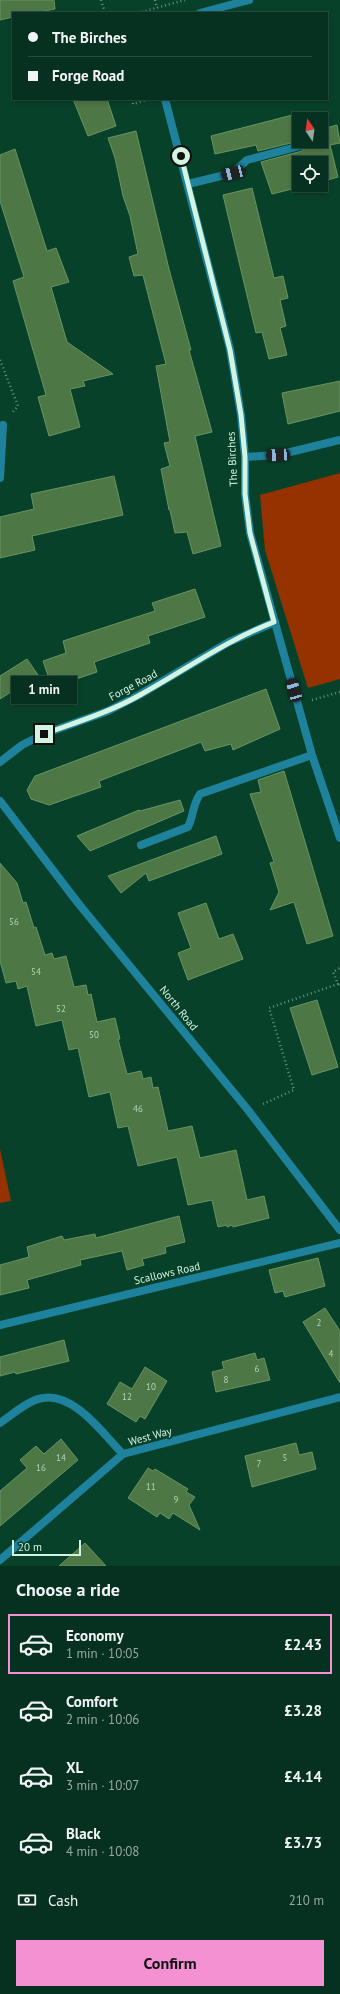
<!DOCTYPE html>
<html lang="en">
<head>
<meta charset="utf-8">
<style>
  body { margin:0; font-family:"PT Sans",sans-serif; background:#0f3929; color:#f1f3f6; height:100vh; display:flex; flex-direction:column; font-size:15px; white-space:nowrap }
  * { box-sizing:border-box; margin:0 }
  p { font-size:13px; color:#98a9a5 }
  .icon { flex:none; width:22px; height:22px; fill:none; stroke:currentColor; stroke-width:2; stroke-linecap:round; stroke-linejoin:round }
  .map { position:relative; height:1566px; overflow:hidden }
  .details { display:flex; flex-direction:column; background:#063120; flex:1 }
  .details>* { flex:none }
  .banner { position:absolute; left:12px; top:12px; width:316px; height:88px; border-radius:0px; box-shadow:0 2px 6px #0003,0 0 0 1px #274c3e; display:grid; align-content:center; height:88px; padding:0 16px; background:#063120 }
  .needle { width:26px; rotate:347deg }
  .tools { position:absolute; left:292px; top:112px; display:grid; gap:8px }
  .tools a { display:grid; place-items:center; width:36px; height:36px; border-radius:0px; background:#063120; box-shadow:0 2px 6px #0003,0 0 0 1px #274c3e; font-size:20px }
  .scale { position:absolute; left:12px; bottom:10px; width:69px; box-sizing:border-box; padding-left:4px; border:2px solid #d2f4e1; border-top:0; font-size:11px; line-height:14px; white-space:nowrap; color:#d2f4e1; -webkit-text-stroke:3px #08412a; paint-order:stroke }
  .end { position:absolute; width:18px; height:18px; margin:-9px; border:5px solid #d2f4e1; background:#111; box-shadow:0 0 0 2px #111 }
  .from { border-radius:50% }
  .bubble { position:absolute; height:28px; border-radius:0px; background:#063120; box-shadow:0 2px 6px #0003,0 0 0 1px #274c3e; font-size:13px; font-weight:600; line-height:28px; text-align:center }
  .car { position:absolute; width:12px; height:24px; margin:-12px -6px; border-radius:5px; box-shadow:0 0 3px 1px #0007; background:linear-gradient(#222 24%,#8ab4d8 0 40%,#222 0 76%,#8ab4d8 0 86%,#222 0) }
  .banner b { display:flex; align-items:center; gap:14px; height:38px; font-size:15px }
  .banner b+b { border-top:1px solid #274c3e }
  .banner i { width:10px; height:10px; background:#f1f3f6 }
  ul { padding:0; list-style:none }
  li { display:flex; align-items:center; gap:12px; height:60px; margin:0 8px 6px; padding:0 8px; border:2px solid transparent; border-radius:0px }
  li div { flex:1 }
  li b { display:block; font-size:15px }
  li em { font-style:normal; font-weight:600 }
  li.current { border-color:#f491d3 }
  li>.icon { width:36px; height:36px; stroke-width:1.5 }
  h2 { padding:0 16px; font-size:18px; line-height:48px }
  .pay { display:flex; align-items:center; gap:10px; height:44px; padding:0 16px; font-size:15px }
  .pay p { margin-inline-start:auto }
  .button { display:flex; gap:8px; margin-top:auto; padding:8px 16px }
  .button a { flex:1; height:46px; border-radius:0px; background:#f491d3; color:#111; font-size:16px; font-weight:600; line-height:46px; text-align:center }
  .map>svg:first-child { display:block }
  .green { fill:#963200 }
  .building { fill:#4e7746; stroke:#699462 }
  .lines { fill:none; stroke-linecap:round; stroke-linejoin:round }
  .path { stroke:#65947e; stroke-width:2.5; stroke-dasharray:1 3; stroke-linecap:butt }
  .service { stroke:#1e829d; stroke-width:8 }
  .minor { stroke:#1e829d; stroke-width:8 }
  .route { stroke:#d2f4e1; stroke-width:5 }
  .labels { text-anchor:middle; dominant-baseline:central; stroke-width:4; stroke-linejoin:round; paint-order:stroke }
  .number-label { font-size:9px; fill:#b1d5ba }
  .street-label { font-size:11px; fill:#d2f4e1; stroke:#08412a }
</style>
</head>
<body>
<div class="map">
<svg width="340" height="1566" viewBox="0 0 340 1566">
  <rect width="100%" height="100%" fill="#08412a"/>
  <g class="green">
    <polygon points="340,473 340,679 308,688 265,550 260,495"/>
    <polygon points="0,1149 11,1201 0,1203"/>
  </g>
  <g class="building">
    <polygon points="0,0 54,0 55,9 34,13 13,13 13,17 0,20"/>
    <polygon points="73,99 107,99 116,126 88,136"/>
    <polygon points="300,113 301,119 299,119 299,141 258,151 256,145 215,154 211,136"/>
    <polygon points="321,119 324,119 326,128 337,125 340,143 330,145 338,177 321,182 321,163 299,163 299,185 308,185 272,194 261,162 302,151 305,147 302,141 321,141"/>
    <polygon points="136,131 169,269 191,350 189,350 212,432 195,436 221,546 193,554 187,532 175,533 170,510 169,510 161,469 170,466 164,443 170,442 156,366 166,364 143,275 134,276 129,257 138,254 130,216 123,196 115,158 108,138"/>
    <polygon points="15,149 47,251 56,248 69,282 51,287 67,342 113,374 83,381 85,386 70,389 80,427 49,436 38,397 46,395 13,281 24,277 0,201 0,155"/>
    <polygon points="252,188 274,278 283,276 288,298 280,300 286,326 280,328 287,355 269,359 262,332 256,333 223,195"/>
    <polygon points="340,381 340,411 288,424 282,393"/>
    <polygon points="114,476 123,515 32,536 35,550 0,558 0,517 34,509 31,494"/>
    <polygon points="195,589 205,617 148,636 150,643 94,662 97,672 52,687 43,661 66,653 63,641 155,611 152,603"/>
    <polygon points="27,659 38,675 0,699 0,676"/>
    <polygon points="266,689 280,729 233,750 231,744 205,751 201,742 99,781 101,787 49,805 31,799 27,790 35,776"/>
    <polygon points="284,771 333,936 307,944 294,902 270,910 279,892 270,863 274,862 250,794 261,792 258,780"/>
    <polygon points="180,800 184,811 90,851 77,836 139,810 140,811"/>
    <polygon points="216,836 222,854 149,881 146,873 121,893 108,876"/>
    <polygon points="0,863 17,883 23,903 26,902 34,928 36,927 45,955 52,953 54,959 66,956 74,987 86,985 88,995 91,994 97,1022 115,1018 120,1039 118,1039 127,1074 141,1071 143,1079 151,1077 153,1088 158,1087 168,1131 192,1126 200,1158 236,1150 247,1200 264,1196 269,1218 233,1227 232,1225 227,1227 227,1225 218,1227 212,1200 188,1205 177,1157 138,1166 128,1126 118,1128 110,1092 89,1097 78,1048 69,1050 62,1020 36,1026 27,986 18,989 16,981 6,983 0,961"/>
    <polygon points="206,903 219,939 233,934 243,959 188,980 178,953 191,948 178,913"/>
    <polygon points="317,1000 338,1067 312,1075 290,1008"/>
    <polygon points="179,1216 185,1242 165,1247 166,1253 142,1259 144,1265 127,1270 122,1251 80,1260 81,1265 27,1280 29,1288 0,1295 0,1265 29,1257 27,1247 62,1236 64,1240 95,1234 96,1238"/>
    <polygon points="318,1258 325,1286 285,1297 283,1291 275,1293 269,1270"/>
    <polygon points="325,1308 340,1331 340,1383 303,1322"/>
    <polygon points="64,1340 69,1361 16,1374 15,1372 0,1376 0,1357"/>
    <polygon points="255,1353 257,1360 264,1358 270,1380 216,1392 212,1372 224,1369 222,1362"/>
    <polygon points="145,1367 167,1381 145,1419 140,1416 136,1422 107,1404 120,1382 132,1389"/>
    <polygon points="61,1439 78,1460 0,1526 0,1491 27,1468 20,1460 36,1446 44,1454"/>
    <polygon points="296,1443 299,1455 312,1452 316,1469 252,1487 245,1456"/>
    <polygon points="148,1468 153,1471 155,1469 188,1489 186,1492 195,1497 189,1505 200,1530 173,1513 169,1519 160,1513 157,1517 128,1498"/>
    <polygon points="85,1543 106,1566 59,1566"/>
  </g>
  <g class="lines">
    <g class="path">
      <polyline points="101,0 105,13"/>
      <polyline points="155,0 157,8"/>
      <polyline points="138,13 185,0"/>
      <polyline points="132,99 133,104 150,99"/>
      <polyline points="0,360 18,406 12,413"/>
      <polyline points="312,700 340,692"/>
      <polyline points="263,1104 294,1090 269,1008 338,984 333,972 340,968"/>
    </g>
    <g class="service">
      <polyline points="188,184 233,173 247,160 300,146"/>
      <path d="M141,845l47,-18c6,-12 4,-21 12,-33l112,-39"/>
      <polyline points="0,1325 340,1243"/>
    </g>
    <g class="minor">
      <polyline points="200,13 249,0"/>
      <polyline points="165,99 230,349 241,415 245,457 245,494 250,533 312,755 340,838"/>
      <polyline points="245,457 278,455 340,440"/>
      <polyline points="0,478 3,425"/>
      <polyline points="0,762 22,745 44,734 108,711 139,695 229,642 275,622"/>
      <polyline points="0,801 78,903 248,1110 340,1230"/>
      <path d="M0,1423c12,-8 28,-23 43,-25 32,-5 60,36 80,56"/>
      <polyline points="0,1560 123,1454 340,1397"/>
    </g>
  </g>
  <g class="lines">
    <path class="route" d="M44,734c33,-12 66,-22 96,-39 45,-25 87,-55 134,-73l-24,-89 -5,-39v-37l-4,-42 -11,-65 -49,-194"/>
  </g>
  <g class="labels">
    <g class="number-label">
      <text x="14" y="921">56</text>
      <text x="36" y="971">54</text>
      <text x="61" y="1008">52</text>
      <text x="94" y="1034">50</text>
      <text x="138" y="1108">46</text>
      <text x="319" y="1322">2</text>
      <text x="331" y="1353">4</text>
      <text x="257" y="1368">6</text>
      <text x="226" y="1379">8</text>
      <text x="151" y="1386">10</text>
      <text x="127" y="1396">12</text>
      <text x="61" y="1457">14</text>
      <text x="285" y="1457">5</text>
      <text x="259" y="1463">7</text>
      <text x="41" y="1467">16</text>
      <text x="151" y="1486">11</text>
      <text x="176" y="1499">9</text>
    </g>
    <g class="street-label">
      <text transform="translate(232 459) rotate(-93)">The Birches</text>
      <text transform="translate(133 685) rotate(-28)">Forge Road</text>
      <text transform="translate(179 1008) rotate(51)">North Road</text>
      <text transform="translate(167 1273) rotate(-13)">Scallows Road</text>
      <text transform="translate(150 1436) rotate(-15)">West Way</text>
    </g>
  </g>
</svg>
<div class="tools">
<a><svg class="needle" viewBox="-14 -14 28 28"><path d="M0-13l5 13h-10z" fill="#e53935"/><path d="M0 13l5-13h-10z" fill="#98a9a5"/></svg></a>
<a><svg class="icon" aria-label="locate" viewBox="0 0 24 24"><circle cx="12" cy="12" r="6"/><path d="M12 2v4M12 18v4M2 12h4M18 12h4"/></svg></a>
</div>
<div class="scale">20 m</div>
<i class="end from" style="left:181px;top:156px"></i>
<i class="end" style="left:44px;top:734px"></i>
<div class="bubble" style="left:11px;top:676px;width:66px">1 min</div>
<i class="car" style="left:233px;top:173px;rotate:256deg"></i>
<i class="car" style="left:278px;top:455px;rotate:267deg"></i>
<i class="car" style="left:294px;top:690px;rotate:344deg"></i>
<div class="banner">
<b><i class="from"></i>The Birches</b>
<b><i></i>Forge Road</b>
</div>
</div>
<section class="details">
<h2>Choose a ride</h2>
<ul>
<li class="current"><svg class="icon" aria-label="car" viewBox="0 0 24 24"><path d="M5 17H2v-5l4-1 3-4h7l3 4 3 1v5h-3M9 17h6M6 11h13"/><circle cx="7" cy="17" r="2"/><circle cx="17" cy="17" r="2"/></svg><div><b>Economy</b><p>1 min · 10:05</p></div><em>£2.43</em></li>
<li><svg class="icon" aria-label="car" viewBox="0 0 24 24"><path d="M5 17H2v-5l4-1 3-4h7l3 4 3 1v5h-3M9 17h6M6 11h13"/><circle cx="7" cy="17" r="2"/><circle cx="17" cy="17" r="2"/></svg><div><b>Comfort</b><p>2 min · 10:06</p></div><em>£3.28</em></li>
<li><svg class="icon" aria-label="car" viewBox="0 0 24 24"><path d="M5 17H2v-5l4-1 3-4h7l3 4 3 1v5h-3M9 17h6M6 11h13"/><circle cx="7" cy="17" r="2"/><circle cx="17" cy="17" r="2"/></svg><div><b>XL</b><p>3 min · 10:07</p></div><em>£4.14</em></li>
<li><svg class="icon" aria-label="car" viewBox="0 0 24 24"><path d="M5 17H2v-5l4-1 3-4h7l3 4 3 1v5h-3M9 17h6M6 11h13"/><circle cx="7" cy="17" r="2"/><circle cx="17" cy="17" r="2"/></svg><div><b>Black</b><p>4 min · 10:08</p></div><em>£3.73</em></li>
</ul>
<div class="pay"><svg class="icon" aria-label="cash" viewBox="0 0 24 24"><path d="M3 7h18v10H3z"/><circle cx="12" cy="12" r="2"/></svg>Cash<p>210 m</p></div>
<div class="button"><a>Confirm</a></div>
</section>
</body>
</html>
